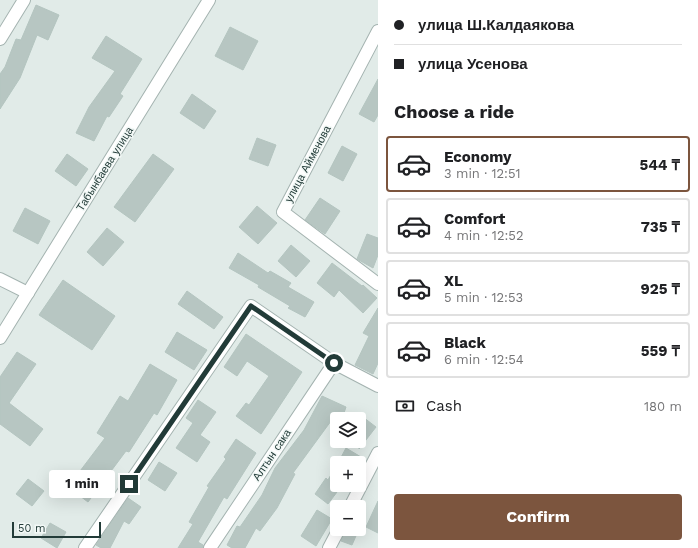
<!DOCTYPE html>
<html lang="en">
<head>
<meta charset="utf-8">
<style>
  body { margin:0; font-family:"Work Sans",sans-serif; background:#f6f6f6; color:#202124; height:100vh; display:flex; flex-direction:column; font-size:15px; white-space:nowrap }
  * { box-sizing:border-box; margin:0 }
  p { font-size:13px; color:#757577 }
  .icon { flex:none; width:22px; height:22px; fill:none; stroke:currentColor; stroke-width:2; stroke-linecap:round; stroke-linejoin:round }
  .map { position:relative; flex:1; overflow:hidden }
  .details { display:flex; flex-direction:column; background:#fff; width:320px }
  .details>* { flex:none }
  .guide { display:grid; align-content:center; height:88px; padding:0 16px; background:#fff }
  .fabs { position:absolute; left:330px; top:412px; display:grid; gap:8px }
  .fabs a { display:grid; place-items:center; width:36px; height:36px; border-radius:4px; background:#fff; box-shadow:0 4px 16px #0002; font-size:20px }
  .scale { position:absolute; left:12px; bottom:10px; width:89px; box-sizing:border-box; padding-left:4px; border:2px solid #223b38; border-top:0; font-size:11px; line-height:14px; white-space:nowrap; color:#223b38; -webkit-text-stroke:3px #f2f8f6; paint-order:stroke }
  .end { position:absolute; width:18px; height:18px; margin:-9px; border:5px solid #223b38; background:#fff; box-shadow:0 0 0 2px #fff }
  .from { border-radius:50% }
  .bubble { position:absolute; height:28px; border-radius:4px; background:#fff; box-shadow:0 4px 16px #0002; font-size:13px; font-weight:700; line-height:28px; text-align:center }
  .guide b { display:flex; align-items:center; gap:14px; height:38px; font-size:15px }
  .guide b+b { border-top:1px solid #e0e0e0 }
  .guide i { width:10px; height:10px; background:#202124 }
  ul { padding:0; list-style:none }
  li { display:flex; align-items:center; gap:12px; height:56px; margin:0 8px 6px; padding:0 8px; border:2px solid #e0e0e0; border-radius:4px }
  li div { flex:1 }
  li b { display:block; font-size:15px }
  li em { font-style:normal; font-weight:700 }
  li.selected { border-color:#7c553e }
  li>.icon { width:36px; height:36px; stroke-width:1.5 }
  h2 { padding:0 16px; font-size:18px; line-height:48px }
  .pay { display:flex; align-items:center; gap:10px; height:44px; padding:0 16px; font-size:15px }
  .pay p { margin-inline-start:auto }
  .cta { display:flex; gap:8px; margin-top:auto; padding:8px 16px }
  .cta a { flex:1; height:46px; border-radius:4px; background:#7c553e; color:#fff; font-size:16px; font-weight:700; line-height:46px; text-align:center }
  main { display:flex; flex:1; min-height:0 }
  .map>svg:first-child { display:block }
  .building { fill:#b7c6c2; stroke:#b4c5c0 }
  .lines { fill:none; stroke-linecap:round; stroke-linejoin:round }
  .minor-casing { stroke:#a4b3b0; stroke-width:14 }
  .minor { stroke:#fff; stroke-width:12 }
  .route { stroke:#223b38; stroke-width:5 }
  .labels { text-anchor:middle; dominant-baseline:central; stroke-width:3; stroke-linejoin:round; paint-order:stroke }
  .street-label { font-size:11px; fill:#223b38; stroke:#f2f8f6 }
</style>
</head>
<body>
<main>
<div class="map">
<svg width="378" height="548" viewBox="0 0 378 548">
  <rect width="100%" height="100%" fill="#e1ebe8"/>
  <g class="building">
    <polygon points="36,5 59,15 48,40 37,35 20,78 0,109 0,74 5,67 16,39 21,40"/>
    <polygon points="230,27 258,41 243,70 215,56"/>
    <polygon points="106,36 142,59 120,94 123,96 109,117 107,116 94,141 76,133 89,107 115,71 92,58"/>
    <polygon points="378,79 378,115 374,122 359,114"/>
    <polygon points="192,94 216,111 204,129 180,113"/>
    <polygon points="257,138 276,145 268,166 249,159"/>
    <polygon points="342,146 357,154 343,181 328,173"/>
    <polygon points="67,154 88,169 76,186 55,171"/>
    <polygon points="153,154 174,169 135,222 114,207"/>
    <polygon points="320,198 340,211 325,234 305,220"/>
    <polygon points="257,206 277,223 258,244 239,227"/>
    <polygon points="25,208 50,221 38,244 13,231"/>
    <polygon points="107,228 124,242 103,266 87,252"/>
    <polygon points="367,234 378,238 378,255 373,268 357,259"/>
    <polygon points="291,245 310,261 296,277 278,261"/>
    <polygon points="238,253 268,273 270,271 291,283 288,287 314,302 305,317 288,308 290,306 258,287 259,285 229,268"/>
    <polygon points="332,263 362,286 363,285 377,298 363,313 339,290 334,297 317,283"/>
    <polygon points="63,280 115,316 92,350 39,315"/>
    <polygon points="187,291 223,317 214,329 178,304"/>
    <polygon points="378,308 378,363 373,374 355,365 369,336 363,333"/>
    <polygon points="177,332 207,350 194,370 165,352"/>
    <polygon points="246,334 302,372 261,434 236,416 246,403 249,405 269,376 247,361 237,376 224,367"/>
    <polygon points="17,352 36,364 9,403 43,429 30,446 0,424 0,377"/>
    <polygon points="150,364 177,380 157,415 154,413 129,452 126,451 88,502 68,487 105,438 97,433 120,396 128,401"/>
    <polygon points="322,396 346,407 342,419 337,419 337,425 331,421 293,473 295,474 277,508 260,531 256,528 245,548 232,548 227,545 237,526 240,527 262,495 275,468 304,430"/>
    <polygon points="198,400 216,412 200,435 210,442 197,462 176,448 193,423 186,418"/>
    <polygon points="359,414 376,427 359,449"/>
    <polygon points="236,439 256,453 227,499 224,497 198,542 203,545 203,548 178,548 193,524 189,522 209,487 207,486 226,459 224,457"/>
    <polygon points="346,448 366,460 364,463 338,463"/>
    <polygon points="159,462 177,473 165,491 148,480"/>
    <polygon points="337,464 337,486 340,488 328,504 315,494 326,478 328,480"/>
    <polygon points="28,479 44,491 32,506 16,494"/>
    <polygon points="128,498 141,507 129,524 124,521 110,548 101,548 96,545"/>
    <polygon points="378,501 378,533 366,527"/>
    <polygon points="317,510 332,519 316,546 301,536"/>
    <polygon points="50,523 66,532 57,548 41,538"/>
    <polygon points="346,529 359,529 352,545 341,541"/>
  </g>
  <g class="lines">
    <defs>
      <g id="minor">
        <polyline points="378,31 283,212 378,284"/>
        <polyline points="0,39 24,0"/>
        <polyline points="0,279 28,293"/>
        <polyline points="0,338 209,0"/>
        <polyline points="350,507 378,453"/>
        <polyline points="85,548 251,306 334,363 378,386"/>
        <polyline points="210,548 334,363"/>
        <polyline points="329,548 339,529"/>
      </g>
    </defs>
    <use href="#minor" class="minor-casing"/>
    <use href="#minor" class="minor"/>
  </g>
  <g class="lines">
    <polyline class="route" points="129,484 251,306 334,363"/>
  </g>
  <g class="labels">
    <g class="street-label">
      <text transform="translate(308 164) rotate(-62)">улица Айменова</text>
      <text transform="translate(105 169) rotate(-58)">Табынбаева улица</text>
      <text transform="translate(272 455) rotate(-56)">Алтын сака</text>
    </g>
  </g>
</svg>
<div class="fabs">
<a><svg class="icon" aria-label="layers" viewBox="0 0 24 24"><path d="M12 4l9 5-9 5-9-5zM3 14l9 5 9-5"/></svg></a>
<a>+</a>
<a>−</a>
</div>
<div class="scale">50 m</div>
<i class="end from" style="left:334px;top:363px"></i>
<i class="end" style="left:129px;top:484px"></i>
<div class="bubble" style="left:49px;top:470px;width:66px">1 min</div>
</div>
<section class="details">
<div class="guide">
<b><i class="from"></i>улица Ш.Калдаякова</b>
<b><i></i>улица Усенова</b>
</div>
<h2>Choose a ride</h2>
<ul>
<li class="selected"><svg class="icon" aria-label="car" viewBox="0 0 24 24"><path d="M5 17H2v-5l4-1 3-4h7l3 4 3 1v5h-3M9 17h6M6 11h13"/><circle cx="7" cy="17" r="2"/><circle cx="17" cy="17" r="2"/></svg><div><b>Economy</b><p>3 min · 12:51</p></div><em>544 ₸</em></li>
<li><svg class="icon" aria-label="car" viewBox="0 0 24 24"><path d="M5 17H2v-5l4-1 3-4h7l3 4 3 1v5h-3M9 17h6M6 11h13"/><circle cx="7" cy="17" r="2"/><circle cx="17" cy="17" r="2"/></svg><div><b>Comfort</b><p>4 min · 12:52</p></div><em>735 ₸</em></li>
<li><svg class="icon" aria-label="car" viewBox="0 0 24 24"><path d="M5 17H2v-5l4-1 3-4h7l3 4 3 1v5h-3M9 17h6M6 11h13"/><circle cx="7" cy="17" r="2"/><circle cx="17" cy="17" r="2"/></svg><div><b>XL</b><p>5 min · 12:53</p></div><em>925 ₸</em></li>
<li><svg class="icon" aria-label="car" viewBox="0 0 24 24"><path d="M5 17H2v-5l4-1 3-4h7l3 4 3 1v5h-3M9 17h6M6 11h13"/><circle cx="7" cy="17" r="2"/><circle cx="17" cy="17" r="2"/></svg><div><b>Black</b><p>6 min · 12:54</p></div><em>559 ₸</em></li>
</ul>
<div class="pay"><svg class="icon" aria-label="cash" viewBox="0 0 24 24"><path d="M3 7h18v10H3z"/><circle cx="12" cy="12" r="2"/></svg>Cash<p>180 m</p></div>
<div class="cta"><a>Confirm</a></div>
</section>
</main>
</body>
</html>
